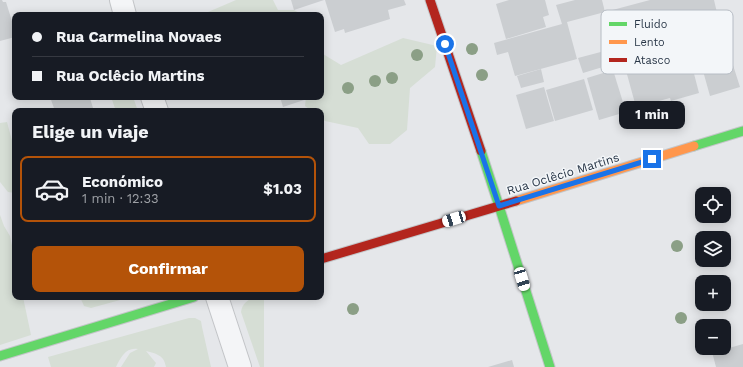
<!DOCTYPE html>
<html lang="es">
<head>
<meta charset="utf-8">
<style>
  body { margin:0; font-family:"Work Sans",sans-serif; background:#20242c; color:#f1f3f6; height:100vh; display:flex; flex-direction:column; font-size:15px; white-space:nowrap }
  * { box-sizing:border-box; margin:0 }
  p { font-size:13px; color:#9ea1a6 }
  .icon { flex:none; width:22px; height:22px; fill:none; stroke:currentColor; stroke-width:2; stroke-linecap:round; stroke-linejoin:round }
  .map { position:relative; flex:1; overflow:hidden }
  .drawer { position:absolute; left:12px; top:108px; width:312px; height:192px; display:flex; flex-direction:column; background:#171b24; border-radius:8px; box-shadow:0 2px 10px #0003 }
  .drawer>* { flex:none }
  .guide { position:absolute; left:12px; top:12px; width:312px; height:88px; border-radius:8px; box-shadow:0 2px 10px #0003; display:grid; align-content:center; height:88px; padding:0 20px; background:#171b24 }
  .tools { position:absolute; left:695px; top:187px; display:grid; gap:8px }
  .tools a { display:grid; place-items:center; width:36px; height:36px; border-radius:8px; background:#171b24; box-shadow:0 2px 10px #0003; font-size:20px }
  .end { position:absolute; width:18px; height:18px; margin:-9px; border:5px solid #1a73e8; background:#fff; box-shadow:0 0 0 2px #fff }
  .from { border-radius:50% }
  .bubble { position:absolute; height:28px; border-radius:8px; background:#171b24; box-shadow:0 2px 10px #0003; font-size:13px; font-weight:700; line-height:28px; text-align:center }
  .car { position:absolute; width:12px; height:24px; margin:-12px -6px; border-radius:5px; box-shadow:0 0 3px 1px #0007; background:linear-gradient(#fff 24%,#345 0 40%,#fff 0 76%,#345 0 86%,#fff 0) }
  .guide b { display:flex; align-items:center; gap:14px; height:38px; font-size:15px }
  .guide b+b { border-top:1px solid #363941 }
  .guide i { width:10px; height:10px; background:#f1f3f6 }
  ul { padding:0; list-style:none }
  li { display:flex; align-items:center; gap:12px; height:66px; margin:0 8px 6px; padding:0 12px; border:2px solid transparent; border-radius:8px }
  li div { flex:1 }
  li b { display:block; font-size:15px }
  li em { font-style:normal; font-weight:700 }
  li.current { border-color:#b45309 }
  li>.icon { width:36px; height:36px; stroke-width:1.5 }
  h2 { padding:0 20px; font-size:18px; line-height:48px }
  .button { display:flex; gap:8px; margin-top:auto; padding:8px 20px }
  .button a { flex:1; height:46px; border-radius:8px; background:#b45309; color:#fff; font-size:16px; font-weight:700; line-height:46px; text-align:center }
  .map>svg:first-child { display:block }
  .green { fill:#d6ded5 }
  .building { fill:#cbced1 }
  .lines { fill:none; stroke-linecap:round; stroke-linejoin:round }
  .street-casing { stroke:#c3c5c8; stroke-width:24 }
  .fast-casing { stroke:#c3c5c8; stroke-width:11 }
  .slow-casing { stroke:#c3c5c8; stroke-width:11 }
  .jam-casing { stroke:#c3c5c8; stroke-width:11 }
  .street { stroke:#f4f5f7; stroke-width:22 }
  .fast { stroke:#63d668; stroke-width:9 }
  .slow { stroke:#ff974d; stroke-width:9 }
  .jam { stroke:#b3261e; stroke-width:9 }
  .tree { fill:#8b9f86 }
  .route { stroke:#1a73e8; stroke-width:5 }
  .labels { text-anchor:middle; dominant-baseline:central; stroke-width:3; stroke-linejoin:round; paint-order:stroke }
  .street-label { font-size:12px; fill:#283647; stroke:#f3f6f9 }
  .key { fill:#f3f6f9; stroke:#b6bcc4; stroke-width:1 }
  .key-label { font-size:11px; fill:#283647 }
</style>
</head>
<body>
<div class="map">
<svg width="743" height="367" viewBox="0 0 743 367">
  <rect width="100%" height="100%" fill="#e5e7ea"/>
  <g class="green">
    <polygon points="236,0 273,0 278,10 294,10 303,15 201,15"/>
    <polygon points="403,38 437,46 435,67 410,88 407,130 390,144 369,144 358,128 325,121 321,118 321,111 312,111 305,106 306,97 321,97 321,54 323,54 341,65"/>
    <polygon points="111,97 133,97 138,111 116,111"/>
    <polygon points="7,122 15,152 15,193 8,192 0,182 0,123"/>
    <polygon points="0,215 4,226 10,236 15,260 15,297 23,297 31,335 0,345"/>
    <polygon points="80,297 131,297 91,308 84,306"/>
    <path d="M255,297h9v70h-4l-19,-55c1,-8 6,-12 14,-15z"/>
    <path d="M189,318h6l6,3 1,6 9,40h-45c-2,-12 -9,-13 -20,-16l10,12 -2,4h-33l9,-14 8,-4c-12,-2 -17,8 -22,18h-65l-3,-10z"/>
  </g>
  <g class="building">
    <polygon points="0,0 2,0 3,2 6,2 15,31 15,37 0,41"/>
    <polygon points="291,0 324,0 294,10"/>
    <polygon points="325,0 404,0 406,5 388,10 390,19 345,33 344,29 335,32"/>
    <polygon points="509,0 545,0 549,15 543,17 546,27 506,39 496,4"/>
    <polygon points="575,0 602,0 605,12 567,22 577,59 515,76 508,52 497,55 494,43 562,24 556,5"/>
    <polygon points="650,0 714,0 718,17 652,35 646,14 609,24 605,12"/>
    <polygon points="719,19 732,62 740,87 710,96 691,28"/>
    <polygon points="684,35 699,93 671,101 670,98 636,107 625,67 644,62 638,39 654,36 656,43"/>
    <polygon points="612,49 616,63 583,73 578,58"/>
    <polygon points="541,69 544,82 521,88 517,76"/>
    <polygon points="613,70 626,112 599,120 587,78"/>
    <polygon points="584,79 593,110 555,121 546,90"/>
    <polygon points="544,87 554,121 526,129 516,95"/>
    <polygon points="50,97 93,97 90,98 93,108 84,111 55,111"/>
    <polygon points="280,97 313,97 283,107"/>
    <polygon points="724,331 729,348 743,344 743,367 716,367 711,348 724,348"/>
    <polygon points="512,360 514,367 488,367"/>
  </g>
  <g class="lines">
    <defs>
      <g id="street">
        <polyline points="121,0 125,15"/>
        <polyline points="152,97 157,111"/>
        <polyline points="217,297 240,367"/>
      </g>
      <g id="fast">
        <polyline points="694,146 743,131"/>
        <polyline points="481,151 499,206 550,367"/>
        <polyline points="0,356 194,297"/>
      </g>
      <polyline id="slow" points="516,201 694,146"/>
      <g id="jam">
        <polyline points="430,0 481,151"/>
        <polyline points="321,259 516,201"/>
      </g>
    </defs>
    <use href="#street" class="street-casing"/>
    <use href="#fast" class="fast-casing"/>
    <use href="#slow" class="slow-casing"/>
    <use href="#jam" class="jam-casing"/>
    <use href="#street" class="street"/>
    <use href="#fast" class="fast"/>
    <use href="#slow" class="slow"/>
    <use href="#jam" class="jam"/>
  </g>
  <g class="tree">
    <circle cx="472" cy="49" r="6"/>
    <circle cx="417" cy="55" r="6"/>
    <circle cx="482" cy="75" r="6"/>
    <circle cx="392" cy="78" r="6"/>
    <circle cx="375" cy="81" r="6"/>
    <circle cx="348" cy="88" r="6"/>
    <circle cx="677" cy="246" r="6"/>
    <circle cx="353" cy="309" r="6"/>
    <circle cx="681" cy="318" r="6"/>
  </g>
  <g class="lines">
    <polyline class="route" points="445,44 499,206 652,159"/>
  </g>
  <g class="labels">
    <g class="street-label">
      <text transform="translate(563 174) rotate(-17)">Rua Oclêcio Martins</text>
    </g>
  </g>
  <rect x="601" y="10" width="132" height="64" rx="6" class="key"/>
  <rect x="609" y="22" width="18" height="4" fill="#63d668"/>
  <rect x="609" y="40" width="18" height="4" fill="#ff974d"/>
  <rect x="609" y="58" width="18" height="4" fill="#b3261e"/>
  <g class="key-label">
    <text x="634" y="28">Fluido</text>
    <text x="634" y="46">Lento</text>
    <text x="634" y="64">Atasco</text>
  </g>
</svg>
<div class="tools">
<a><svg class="icon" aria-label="locate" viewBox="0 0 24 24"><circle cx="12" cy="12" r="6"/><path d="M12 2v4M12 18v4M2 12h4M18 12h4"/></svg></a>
<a><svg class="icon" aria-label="layers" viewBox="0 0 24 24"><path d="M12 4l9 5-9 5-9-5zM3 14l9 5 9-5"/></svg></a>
<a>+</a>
<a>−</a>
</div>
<i class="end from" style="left:445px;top:44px"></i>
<i class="end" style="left:652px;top:159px"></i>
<div class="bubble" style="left:619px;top:101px;width:66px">1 min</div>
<i class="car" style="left:454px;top:219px;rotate:253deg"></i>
<i class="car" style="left:522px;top:279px;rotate:163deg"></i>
<div class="guide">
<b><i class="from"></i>Rua Carmelina Novaes</b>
<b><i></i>Rua Oclêcio Martins</b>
</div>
<section class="drawer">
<h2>Elige un viaje</h2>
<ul>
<li class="current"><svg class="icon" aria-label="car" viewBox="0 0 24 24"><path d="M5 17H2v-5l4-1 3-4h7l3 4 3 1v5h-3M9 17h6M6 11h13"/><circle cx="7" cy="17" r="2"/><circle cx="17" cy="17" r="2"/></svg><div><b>Económico</b><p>1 min · 12:33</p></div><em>$1.03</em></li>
</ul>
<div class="button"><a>Confirmar</a></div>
</section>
</div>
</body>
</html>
